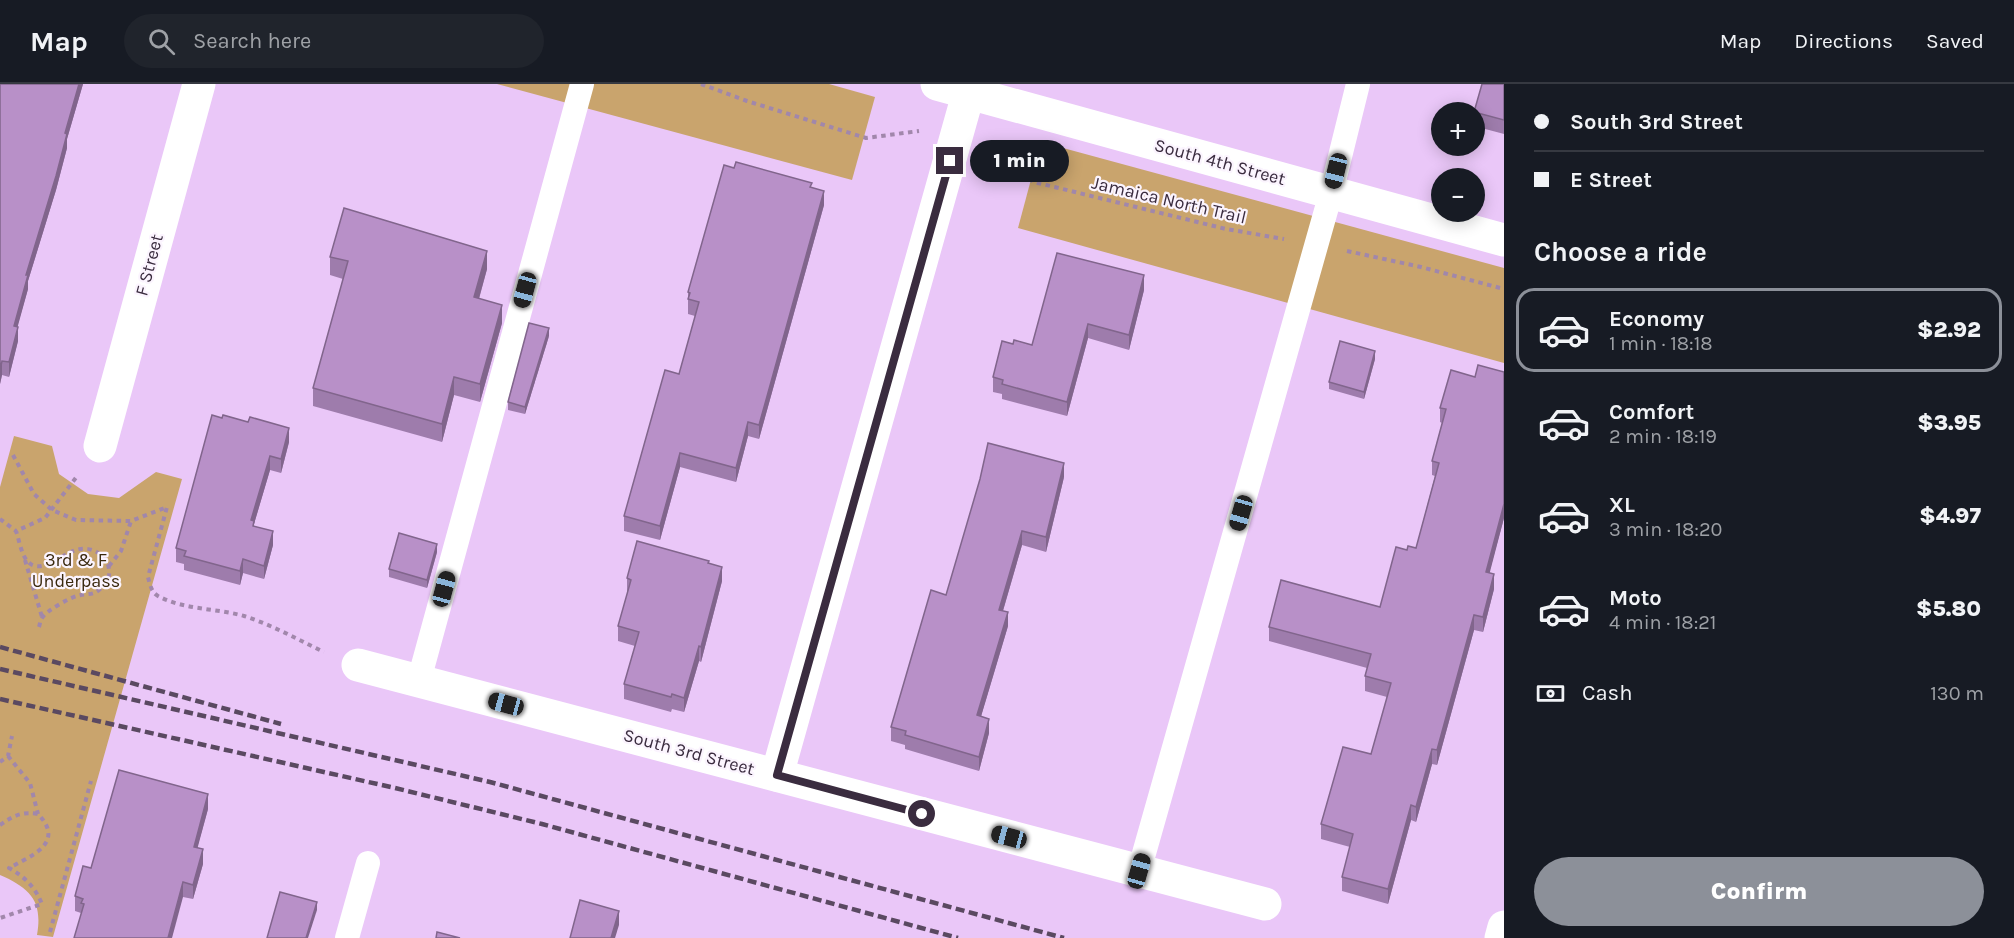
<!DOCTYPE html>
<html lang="en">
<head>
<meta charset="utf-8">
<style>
  body { margin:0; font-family:Karla,sans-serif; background:#20242c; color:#f1f3f6; height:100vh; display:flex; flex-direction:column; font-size:22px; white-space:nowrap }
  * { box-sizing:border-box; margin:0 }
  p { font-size:20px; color:#9ea1a6 }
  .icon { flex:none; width:33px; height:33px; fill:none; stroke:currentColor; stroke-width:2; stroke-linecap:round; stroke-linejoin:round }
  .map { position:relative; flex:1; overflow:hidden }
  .panel { display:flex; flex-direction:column; background:#171b24; width:510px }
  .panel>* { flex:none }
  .banner { display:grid; align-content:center; height:132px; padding:0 30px; background:#171b24 }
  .tools { position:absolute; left:1431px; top:18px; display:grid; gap:12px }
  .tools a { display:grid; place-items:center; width:54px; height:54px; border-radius:50%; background:#171b24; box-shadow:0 3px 15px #0003; font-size:30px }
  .end { position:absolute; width:27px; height:27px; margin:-14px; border:8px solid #3a2c3f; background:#fff; box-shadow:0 0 0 3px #fff }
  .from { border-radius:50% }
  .bubble { position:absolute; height:42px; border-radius:21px; background:#171b24; box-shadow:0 3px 15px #0003; font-size:20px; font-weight:800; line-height:42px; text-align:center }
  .car { position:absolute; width:18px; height:36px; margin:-18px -9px; border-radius:8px; box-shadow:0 0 4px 2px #0007; background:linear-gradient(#222 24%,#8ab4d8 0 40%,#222 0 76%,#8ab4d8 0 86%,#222 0) }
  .banner b { display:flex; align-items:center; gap:21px; height:57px; font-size:22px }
  .banner b+b { border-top:2px solid #363941 }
  .banner i { width:15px; height:15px; background:#f1f3f6 }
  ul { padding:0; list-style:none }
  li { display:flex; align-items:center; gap:18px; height:84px; margin:0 12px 9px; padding:0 18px; border:3px solid transparent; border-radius:18px }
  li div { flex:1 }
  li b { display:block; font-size:22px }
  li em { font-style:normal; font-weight:800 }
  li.current { border-color:#8c9099 }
  li>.icon { width:54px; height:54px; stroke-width:1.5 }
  h2 { padding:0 30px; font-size:27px; line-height:72px }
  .pay { display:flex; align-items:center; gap:15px; height:66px; padding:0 30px; font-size:22px }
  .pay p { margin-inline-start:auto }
  .action { display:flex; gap:12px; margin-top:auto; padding:12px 30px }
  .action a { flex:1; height:69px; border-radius:36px; background:#8c9099; color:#fff; font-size:24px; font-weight:800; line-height:69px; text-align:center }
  header { display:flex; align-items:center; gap:36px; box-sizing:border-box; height:84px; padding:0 30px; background:#171b24; border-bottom:2px solid #363941 }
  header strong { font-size:28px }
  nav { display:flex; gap:33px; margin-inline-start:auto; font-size:21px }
  .search { width:420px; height:54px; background:#20242c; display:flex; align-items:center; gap:15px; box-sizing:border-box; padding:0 21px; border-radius:33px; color:#9ea1a6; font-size:22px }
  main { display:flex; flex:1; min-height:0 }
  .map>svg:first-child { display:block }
  .green { fill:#c9a46d }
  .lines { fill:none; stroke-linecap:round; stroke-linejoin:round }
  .path { stroke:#a187ab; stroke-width:4; stroke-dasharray:4.5 4.5; stroke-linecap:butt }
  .service { stroke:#fff; stroke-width:24 }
  .minor { stroke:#fff; stroke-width:33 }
  .tertiary { stroke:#fff; stroke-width:33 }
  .rail { stroke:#5a4961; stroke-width:4.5; stroke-dasharray:9 4.5; stroke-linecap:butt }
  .wall { fill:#9e7cac }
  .shaded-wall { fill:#81658c }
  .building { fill:#b890c8; stroke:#81658c; stroke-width:1.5 }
  .route { stroke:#3a2c3f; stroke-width:8 }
  .labels { text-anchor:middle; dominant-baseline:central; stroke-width:4.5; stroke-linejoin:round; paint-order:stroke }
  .street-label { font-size:18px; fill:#3a2c3f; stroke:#fbf4fe }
  .park-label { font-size:18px; fill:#3a290e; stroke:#fbf4fe }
</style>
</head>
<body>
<header>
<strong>Map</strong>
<div class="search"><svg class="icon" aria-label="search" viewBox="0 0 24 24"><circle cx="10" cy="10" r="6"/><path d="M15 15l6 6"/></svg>Search here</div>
<nav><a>Map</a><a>Directions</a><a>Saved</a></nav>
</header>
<main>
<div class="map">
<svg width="1504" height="854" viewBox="0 0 1504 854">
  <rect width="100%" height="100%" fill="#eac7f8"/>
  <g class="green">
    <polygon points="497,0 829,0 875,13 852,96"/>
    <polygon points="1041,58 1504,184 1504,279 1018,144"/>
    <path d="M14,352l38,10 7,28 29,20 31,4 37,-26 26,7 -129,458 -16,-2c6,-34 -7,-47 -37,-60v-388z"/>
  </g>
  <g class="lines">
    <g class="path">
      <polyline points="701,0 747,17 866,54 919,47"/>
      <polyline points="990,72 1034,98 1226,145 1284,155"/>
      <polyline points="1347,167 1421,183 1504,205"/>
      <path d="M13,371l21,39 18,16 24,10 55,1 36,-14 -19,70c2,7 3,15 10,19 26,14 58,12 86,20 28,9 53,23 80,36"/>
      <polyline points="0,435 16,447"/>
      <polyline points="25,476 42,533"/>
      <polyline points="109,482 121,467 131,437"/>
      <path d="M39,543c1,-3 1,-6 3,-9 4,-7 27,-20 35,-22 8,-3 15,0 22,-6 5,-4 9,-9 10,-15 1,-8 -2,-16 -9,-21 -26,-18 -44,16 -65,12 -13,-3 -15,-24 -19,-35l29,-13 33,-43"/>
      <polyline points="8,672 30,699 38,730"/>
      <polyline points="0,678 8,672 12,652"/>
      <path d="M0,741c13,-9 22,-14 38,-11 28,29 -7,42 -29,54 16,9 26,19 33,36l-42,14"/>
      <polyline points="50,848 91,697"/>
    </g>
    <g class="service">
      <polyline points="419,596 582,0"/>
      <polyline points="1139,787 1331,109 1358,0"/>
      <polyline points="347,854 368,779"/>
    </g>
    <g class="minor">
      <polyline points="937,0 1504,156"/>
      <polyline points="100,362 199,0"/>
      <polyline points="358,581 1265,820"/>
      <polyline points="777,691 971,0"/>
    </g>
    <polyline class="tertiary" points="1501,854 1504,843"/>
    <g class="rail">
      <polyline points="0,563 281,640"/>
      <polyline points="0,585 490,698 1064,854"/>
      <polyline points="0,615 395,704 542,740 958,854"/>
    </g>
  </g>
  <g class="wall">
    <polygon points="0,0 83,0 67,55 67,64 56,106 28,197 28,205 17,243 18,257 9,293 2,291 0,300"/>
    <polygon points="1482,0 1504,0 1504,50 1474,42 1474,28"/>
    <polygon points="812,104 824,121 759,355 748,352 736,398 680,383 660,456 624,447 624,432 679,290 695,232 688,230 688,208"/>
    <polygon points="330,173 487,185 479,215 502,239 480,318 454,311 442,358 313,322 313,304 343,195 330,191"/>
    <polygon points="1144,206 1129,266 1088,254 1067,332 1002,315 1002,310 993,308 993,293 1013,260 1032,261"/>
    <polygon points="549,252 525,330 508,326 508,318"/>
    <polygon points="1375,275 1364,315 1329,305 1329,298"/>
    <polygon points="1504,288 1504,434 1489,489 1494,505 1483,548 1474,546 1437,681 1432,680 1416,738 1411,736 1388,820 1342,807 1342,793 1350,763 1321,755 1321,740 1371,670 1387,613 1365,607 1365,592 1367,584 1269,557 1269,543 1380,523 1407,466 1416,464 1435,392 1432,391 1432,377 1442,339 1440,338 1440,324"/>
    <polygon points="222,334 289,358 281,389 270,386 254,440 254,442 273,461 264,495 243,489 240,501 184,486 184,480 176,478 176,464"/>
    <polygon points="1064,393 1046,468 1022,461 1003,527 1008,542 981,632 989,649 979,687 905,665 905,661 891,657 891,643 946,511"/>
    <polygon points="437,468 427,504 389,493 389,485"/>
    <polygon points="709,479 722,497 701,578 699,577 684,628 672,625 671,628 624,615 624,600 635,562 618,557 618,542 628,509 627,509 627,494"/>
    <polygon points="208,725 197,764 203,780 193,815 183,813 81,829 75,827 75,812"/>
  </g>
  <g class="shaded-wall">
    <polygon points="79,0 83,0 67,55 67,64 56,106 28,197 28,205 14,256 14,242 26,191"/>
    <polygon points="824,107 824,121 759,355 759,341"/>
    <polygon points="487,167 487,185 474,232 474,213"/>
    <polygon points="1144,191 1144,206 1129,266 1129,251"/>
    <polygon points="502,221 502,239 480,318 480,300"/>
    <polygon points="1088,240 1088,254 1067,332 1067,318"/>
    <polygon points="18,243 18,257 9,293 9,278"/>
    <polygon points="549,244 549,252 525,330 525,323"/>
    <polygon points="1375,267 1375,275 1364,315 1364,308"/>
    <polygon points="2,277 2,291 0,300 0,286"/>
    <polygon points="454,293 454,311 442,358 442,340"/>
    <polygon points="748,338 748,352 736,398 736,384"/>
    <polygon points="289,344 289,358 281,389 281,375"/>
    <polygon points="680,369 680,383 660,456 660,442"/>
    <polygon points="270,372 270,386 254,440 254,451 251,436"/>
    <polygon points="1064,379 1064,393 1046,468 1046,453"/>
    <polygon points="1504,420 1504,434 1486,503 1486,488"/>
    <polygon points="273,447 273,461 264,495 264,482"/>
    <polygon points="1022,447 1022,461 999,540 999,526"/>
    <polygon points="437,460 437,468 427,504 427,496"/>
    <polygon points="243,475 243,489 240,501 240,487"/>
    <polygon points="722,483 722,497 701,578 701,563"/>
    <polygon points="1494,490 1494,505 1483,548 1483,533"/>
    <polygon points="1008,528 1008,542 977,646 977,631"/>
    <polygon points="1474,531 1474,546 1437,681 1437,666"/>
    <polygon points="699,562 699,577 684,628 684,614"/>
    <polygon points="989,635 989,649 979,687 979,673"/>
    <polygon points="1432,665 1432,680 1416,738 1416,723"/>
    <polygon points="208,710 208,725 194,777 194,763"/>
    <polygon points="1411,721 1411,736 1388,820 1388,805"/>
    <polygon points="203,765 203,780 193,815 193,801"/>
    <polygon points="183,798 183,813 172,854 168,854"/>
    <polygon points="317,818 317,826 308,854 306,854"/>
    <polygon points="619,827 619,841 615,854 611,854"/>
  </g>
  <g class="building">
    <polygon points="0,0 79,0 65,49 67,50 56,92 26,191 28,191 14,242 18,243 9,278 2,277 0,286"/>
    <polygon points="1482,0 1504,0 1504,36 1474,28"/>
    <polygon points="736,78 812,99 810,103 824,107 759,341 748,338 736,384 680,369 660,442 624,432 665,286 679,290 699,218 688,215 690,209 688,208 724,81 734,84"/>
    <polygon points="344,124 487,167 474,213 502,221 480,300 454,293 442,340 313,304 348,177 330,173"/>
    <polygon points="1057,169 1144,191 1129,251 1088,240 1067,318 1002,300 1003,296 993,293 1002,257 1013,260 1014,256 1032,261"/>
    <polygon points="529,239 549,244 525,323 508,318"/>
    <polygon points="1340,257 1375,267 1364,308 1329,298"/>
    <polygon points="1478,281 1504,288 1504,420 1486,488 1494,490 1483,533 1474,531 1437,666 1432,665 1416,723 1411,721 1388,805 1342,793 1353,750 1321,740 1343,663 1371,670 1391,599 1365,592 1371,570 1269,543 1281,496 1380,523 1396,463 1407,466 1408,462 1416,464 1439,379 1432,377 1446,325 1440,324 1451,286 1475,293"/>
    <polygon points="212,331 222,334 223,331 248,338 250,333 289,344 281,375 270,372 251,436 254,437 253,442 273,447 264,482 243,475 240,487 184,472 186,467 176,464"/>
    <polygon points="988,359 1064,379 1046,453 1022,447 999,526 1008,528 977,631 989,635 979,673 905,651 906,647 891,643 931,506 946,511 980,395"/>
    <polygon points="399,449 437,460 427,496 389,485"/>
    <polygon points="637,457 709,477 708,479 722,483 701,563 699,562 684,614 672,610 671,613 624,600 639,548 618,542 631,496 627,494"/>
    <polygon points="119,686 208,710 194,763 203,765 193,801 183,798 168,854 74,854 84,820 81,819 83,815 75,812 83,782 91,784"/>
    <polygon points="280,808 317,818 306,854 267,854"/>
    <polygon points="580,816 619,827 611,854 570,854"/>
    <polygon points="437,848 460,854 436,854"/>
  </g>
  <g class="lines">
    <polyline class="route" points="922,730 777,691 950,77"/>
  </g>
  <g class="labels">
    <g class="street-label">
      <text transform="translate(1220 78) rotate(15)">South 4th Street</text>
      <text transform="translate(1169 116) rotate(13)">Jamaica North Trail</text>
      <text transform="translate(149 181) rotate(-75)">F Street</text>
      <text transform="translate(689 668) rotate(15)">South 3rd Street</text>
    </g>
    <g class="park-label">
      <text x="76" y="476">3rd &amp; F<tspan x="76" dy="21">Underpass</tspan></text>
    </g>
  </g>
</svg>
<div class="tools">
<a>+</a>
<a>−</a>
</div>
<i class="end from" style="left:922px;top:730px"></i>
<i class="end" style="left:950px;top:77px"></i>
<div class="bubble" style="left:970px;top:56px;width:99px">1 min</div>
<i class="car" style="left:1336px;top:87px;rotate:194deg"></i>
<i class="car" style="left:525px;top:206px;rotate:195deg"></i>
<i class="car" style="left:1241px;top:429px;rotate:196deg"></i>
<i class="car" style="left:444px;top:505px;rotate:15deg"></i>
<i class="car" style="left:506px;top:620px;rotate:285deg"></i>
<i class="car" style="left:1009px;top:753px;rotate:285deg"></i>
<i class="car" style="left:1139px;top:787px;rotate:16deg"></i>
</div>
<section class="panel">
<div class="banner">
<b><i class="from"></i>South 3rd Street</b>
<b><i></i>E Street</b>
</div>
<h2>Choose a ride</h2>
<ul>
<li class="current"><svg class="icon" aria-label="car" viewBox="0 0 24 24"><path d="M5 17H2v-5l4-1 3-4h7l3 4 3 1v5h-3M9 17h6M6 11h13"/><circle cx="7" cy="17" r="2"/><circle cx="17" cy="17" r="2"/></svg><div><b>Economy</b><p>1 min · 18:18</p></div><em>$2.92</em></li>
<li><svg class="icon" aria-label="car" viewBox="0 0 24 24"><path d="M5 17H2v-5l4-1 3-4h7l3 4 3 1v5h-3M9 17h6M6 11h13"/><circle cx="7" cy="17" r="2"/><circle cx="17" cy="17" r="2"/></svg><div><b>Comfort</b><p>2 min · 18:19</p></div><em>$3.95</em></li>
<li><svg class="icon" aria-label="car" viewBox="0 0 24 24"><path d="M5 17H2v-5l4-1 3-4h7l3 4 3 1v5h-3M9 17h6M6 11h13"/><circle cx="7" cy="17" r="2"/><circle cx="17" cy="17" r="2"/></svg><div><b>XL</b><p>3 min · 18:20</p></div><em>$4.97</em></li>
<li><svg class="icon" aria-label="car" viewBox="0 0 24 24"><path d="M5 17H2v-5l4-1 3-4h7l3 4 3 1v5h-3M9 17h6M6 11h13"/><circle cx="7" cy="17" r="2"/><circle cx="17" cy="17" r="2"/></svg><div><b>Moto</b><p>4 min · 18:21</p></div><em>$5.80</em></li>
</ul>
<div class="pay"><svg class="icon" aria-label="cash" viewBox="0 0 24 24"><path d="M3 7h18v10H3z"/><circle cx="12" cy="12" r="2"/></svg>Cash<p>130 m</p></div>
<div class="action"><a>Confirm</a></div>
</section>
</main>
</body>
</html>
